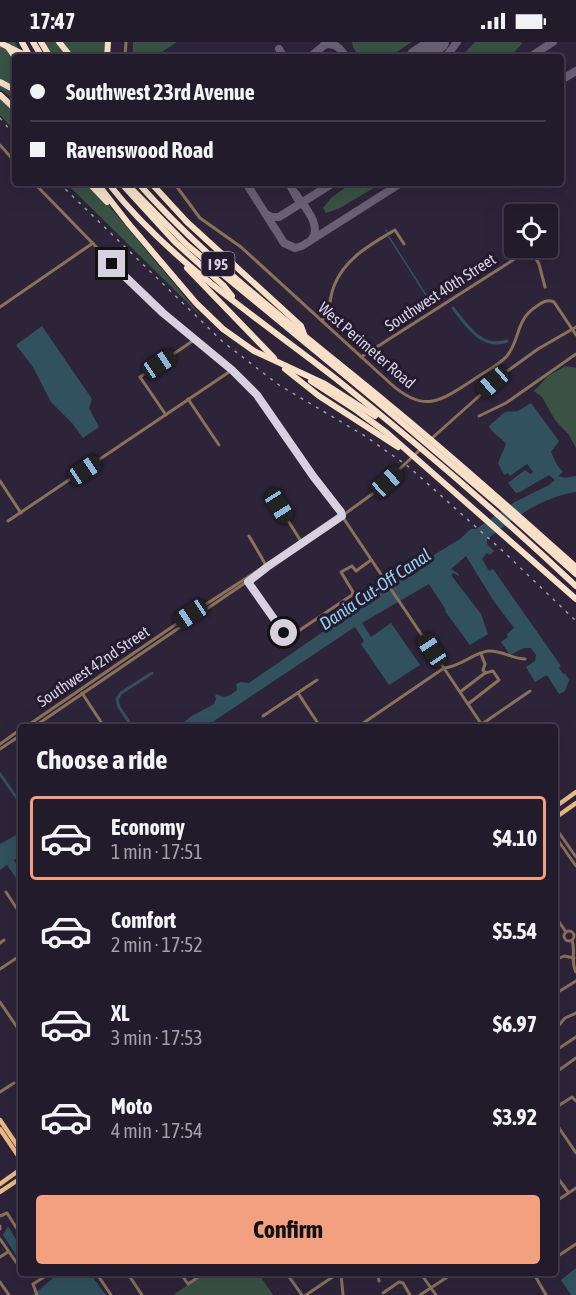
<!DOCTYPE html>
<html lang="en">
<head>
<meta charset="utf-8">
<style>
  body { margin:0; font-family:"Asap Condensed",sans-serif; background:#2e2838; color:#f1f3f6; height:100vh; display:flex; flex-direction:column; font-size:22px; white-space:nowrap }
  * { box-sizing:border-box; margin:0 }
  p { font-size:20px; color:#a2a1a9 }
  .icon { flex:none; width:33px; height:33px; fill:none; stroke:currentColor; stroke-width:2; stroke-linecap:round; stroke-linejoin:round }
  .map { position:relative; flex:1; overflow:hidden }
  .sheet { position:absolute; left:18px; top:682px; width:540px; height:552px; display:flex; flex-direction:column; background:#221b2c; border-radius:6px; box-shadow:0 6px 24px #0002,0 0 0 2px #3f3948 }
  .sheet>* { flex:none }
  .top-card { position:absolute; left:12px; top:12px; width:552px; height:132px; border-radius:6px; box-shadow:0 6px 24px #0002,0 0 0 2px #3f3948; display:grid; align-content:center; height:132px; padding:0 18px; background:#221b2c }
  .buttons { position:absolute; left:504px; top:162px; display:grid; gap:12px }
  .buttons a { display:grid; place-items:center; width:54px; height:54px; border-radius:6px; background:#221b2c; box-shadow:0 6px 24px #0002,0 0 0 2px #3f3948; font-size:30px }
  .end { position:absolute; width:27px; height:27px; margin:-14px; border:8px solid #d6d0df; background:#111; box-shadow:0 0 0 3px #111 }
  .from { border-radius:50% }
  .car { position:absolute; width:18px; height:36px; margin:-18px -9px; border-radius:8px; box-shadow:0 0 4px 2px #0007; background:linear-gradient(#222 24%,#8ab4d8 0 40%,#222 0 76%,#8ab4d8 0 86%,#222 0) }
  .top-card b { display:flex; align-items:center; gap:21px; height:57px; font-size:22px }
  .top-card b+b { border-top:2px solid #3f3948 }
  .top-card i { width:15px; height:15px; background:#f1f3f6 }
  ul { padding:0; list-style:none }
  li { display:flex; align-items:center; gap:18px; height:84px; margin:0 12px 9px; padding:0 6px; border:3px solid transparent; border-radius:6px }
  li div { flex:1 }
  li b { display:block; font-size:22px }
  li em { font-style:normal; font-weight:700 }
  li.on { border-color:#f2a080 }
  li>.icon { width:54px; height:54px; stroke-width:1.5 }
  h2 { padding:0 18px; font-size:27px; line-height:72px }
  .primary-button { display:flex; gap:12px; margin-top:auto; padding:12px 18px }
  .primary-button a { flex:1; height:69px; border-radius:6px; background:#f2a080; color:#111; font-size:24px; font-weight:700; line-height:69px; text-align:center }
  .status { display:flex; justify-content:space-between; align-items:center; height:42px; padding:0 30px; background:#221b2c; direction:ltr }
  .status svg { height:16px; fill:currentColor }
  .map>svg:first-child { display:block }
  .green { fill:#395244 }
  .water { fill:#31515e }
  .lines { fill:none; stroke-linecap:round; stroke-linejoin:round }
  .stream { stroke:#31515e; stroke-width:1.5 }
  .canal { stroke:#31515e; stroke-width:3 }
  .taxiway { stroke:#686073; stroke-width:8 }
  .runway { stroke:#686073; stroke-width:20 }
  .minor { stroke:#8a725a; stroke-width:3 }
  .major { stroke:#edbb88; stroke-width:4.5 }
  .highway { stroke:#f8e0c8; stroke-width:6 }
  .rail { stroke:#a29bac; stroke-width:1.5; stroke-dasharray:3 6; stroke-linecap:butt }
  .route { stroke:#d6d0df; stroke-width:8 }
  .labels { text-anchor:middle; dominant-baseline:central; stroke-width:6; stroke-linejoin:round; paint-order:stroke }
  .shield { fill:#241b30; stroke:#a19aaa; stroke-width:1.5 }
  .shield-label { font-size:15px; font-weight:bold; fill:#d6d0df }
  .street-label { font-size:16px; fill:#d6d0df; stroke:#241b30 }
  .water-label { font-size:18px; font-style:italic; fill:#92d1eb; stroke:#241b30 }
</style>
</head>
<body>
<div class="status"><b>17:47</b><svg viewBox="0 0 49 12"><path d="M0 12V9h3v3zM5 12V6h3v6zM10 12V3h3v9zM15 12V0h3v12zM26 1h20v11H26zM47 4h2v5h-2z"/></svg></div>
<div class="map">
<svg width="576" height="1253" viewBox="0 0 576 1253">
  <rect width="100%" height="100%" fill="#2e243a"/>
  <g class="green">
    <polygon points="0,0 15,0 23,15 15,15 15,58 0,47"/>
    <polygon points="44,0 105,0 104,15 53,15"/>
    <polygon points="133,0 177,0 154,15 133,15"/>
    <polygon points="352,0 412,0 389,15 359,15 353,5"/>
    <polygon points="475,0 521,0 522,2 509,15 461,15"/>
    <polygon points="0,57 15,71 15,89 0,73"/>
    <polygon points="66,141 91,142 201,274 67,142"/>
    <polygon points="352,141 382,141 340,166 326,171 323,166 332,155"/>
    <polygon points="566,324 576,326 576,406 569,393 555,378 542,355 534,349 548,334"/>
    <polygon points="204,1232 259,1232 273,1253 173,1253"/>
  </g>
  <g class="water">
    <polygon points="42,284 92,357 89,366 99,385 83,396 72,381 51,360 33,325 16,303"/>
    <path d="M531,361l28,38 -8,11 6,13 6,7 -5,4 7,2 11,-2v16c-37,6 -59,25 -89,47v5l7,7 -4,4 -3,-2 -5,6 7,12 4,-2 68,97 -2,2 4,6 2,-1 4,7 -4,11 -6,3 -12,-19 -12,7 -9,-15 9,-6 1,-6 -5,-7h-7l-14,7 -9,-13 7,-5 -1,-3 7,-6 -21,-28 -27,-44 -15,13 8,5 -1,2 -4,-3 -3,2 30,39 7,20 -18,11 -25,-34 1,-1 -17,-26 -67,39 9,14 20,-14 29,42 -31,20 -28,-41 3,-3 -9,-14 -144,96 -2,4 -31,1 12,-11 24,-13 2,-5 -1,-3 2,-2c9,5 12,2 20,-4l-1,-6 5,-2 8,1 188,-130 23,-14 11,-10h5l39,-27 34,-17 6,-5 -6,-5 -29,17 -4,1 -8,-10 17,-13 5,4 3,-2 -6,-8 -17,12 -2,-3 -4,2 -6,-12 8,-19c-5,-7 -14,-10 -17,-18l16,-14 13,-1z"/>
    <polygon points="18,792 19,794 21,793 21,813 14,818 21,829 21,843 7,823 0,828 0,802"/>
    <polygon points="8,1184 18,1201 21,1201 21,1221 3,1193"/>
    <polygon points="576,1226 576,1253 571,1253 561,1238"/>
    <polygon points="58,1232 90,1232 106,1253 33,1253"/>
  </g>
  <g class="lines">
    <g class="stream">
      <polyline points="386,188 387,190"/>
      <polyline points="389,195 433,264"/>
    </g>
    <g class="canal">
      <path d="M453,266c13,17 29,42 54,33"/>
      <polyline points="133,686 119,665 117,657 121,651 152,631"/>
      <polyline points="0,732 21,762"/>
    </g>
    <g class="taxiway">
      <path d="M324,3c11,-3 16,3 22,12"/>
      <polyline points="279,7 284,15"/>
      <polyline points="310,15 328,0"/>
      <polyline points="446,15 457,0"/>
      <polyline points="530,15 553,0"/>
      <polyline points="561,38 576,29"/>
      <polyline points="246,141 284,201 295,206 302,204 401,141"/>
      <polyline points="289,141 297,156"/>
      <path d="M296,152c8,13 26,30 16,45"/>
      <polyline points="266,172 272,175 279,175 333,141"/>
    </g>
    <polyline class="runway" points="416,15 439,0"/>
    <g class="minor">
      <polyline points="125,15 126,0"/>
      <polyline points="0,103 15,120"/>
      <polyline points="34,141 145,255 194,298 232,328 257,353 313,434 341,470 342,474 484,686"/>
      <path d="M174,141l26,35 41,29 150,137c34,30 49,17 82,-4 11,-8 25,-14 34,-24 14,-18 8,-36 30,-50 6,-4 10,-7 17,-4l22,33"/>
      <polyline points="0,265 93,201"/>
      <path d="M322,279c9,-9 7,-23 12,-35 10,-27 37,-42 61,-56l9,14"/>
      <polyline points="361,315 524,211 534,213 539,222 545,245"/>
      <polyline points="188,357 219,403"/>
      <polyline points="166,373 140,335 194,298"/>
      <polyline points="479,374 506,361 576,312"/>
      <polyline points="431,397 506,330 538,307 576,285"/>
      <polyline points="0,439 21,471"/>
      <polyline points="318,441 333,464 342,474"/>
      <polyline points="279,464 302,501"/>
      <polyline points="8,479 232,328"/>
      <polyline points="249,494 267,525"/>
      <polyline points="247,538 288,596 352,553 353,550 341,530 352,524 356,529 371,518"/>
      <polyline points="460,650 485,631"/>
      <polyline points="82,651 105,686"/>
      <polyline points="298,651 321,686"/>
      <polyline points="468,662 499,638 493,629 485,631 483,628 485,622 481,612"/>
      <polyline points="263,674 317,638"/>
      <polyline points="482,682 530,649"/>
      <polyline points="24,686 191,572 342,474 375,450 422,406"/>
      <polyline points="32,686 258,532"/>
      <path d="M356,686l88,-60c16,-1 29,-15 44,-17 13,-1 25,8 37,8"/>
      <polyline points="0,702 21,687"/>
      <polyline points="0,707 21,693"/>
      <polyline points="555,785 576,815"/>
      <polyline points="555,794 576,824"/>
      <polyline points="6,850 21,873"/>
      <polyline points="555,874 566,890"/>
      <circle cx="569" cy="894" r="5"/>
      <path d="M572,898c4,12 -2,21 4,32"/>
      <polyline points="0,901 4,898"/>
      <polyline points="555,918 564,914 574,916"/>
      <polyline points="0,927 21,913"/>
      <polyline points="555,952 576,939"/>
      <polyline points="0,960 21,991"/>
      <polyline points="555,988 565,976 576,971"/>
      <polyline points="555,1009 576,995"/>
      <polyline points="555,1031 576,1016"/>
      <polyline points="0,1050 14,1041"/>
      <polyline points="555,1066 572,1055 576,1059"/>
      <polyline points="555,1080 576,1111"/>
      <polyline points="555,1132 568,1150"/>
      <polyline points="555,1160 576,1146"/>
      <polyline points="0,1174 7,1171 21,1193"/>
      <polyline points="0,1184 0,1187"/>
      <polyline points="0,1197 21,1227"/>
      <polyline points="0,1215 8,1210"/>
      <polyline points="555,1216 576,1202"/>
      <polyline points="97,1232 111,1253"/>
      <polyline points="128,1232 142,1253"/>
      <polyline points="181,1232 188,1242 203,1232"/>
      <polyline points="287,1232 302,1253"/>
      <polyline points="341,1232 343,1253"/>
      <polyline points="378,1232 379,1239"/>
      <polyline points="421,1232 436,1253"/>
      <polyline points="534,1232 546,1253"/>
      <polyline points="0,1240 9,1253"/>
      <polyline points="383,1251 399,1240 403,1241 410,1253"/>
      <polyline points="37,1253 33,1242 49,1232"/>
      <polyline points="306,1253 337,1232"/>
      <polyline points="420,1253 452,1232"/>
    </g>
    <g class="major">
      <polyline points="555,765 576,750"/>
      <polyline points="555,776 576,761"/>
      <polyline points="0,1078 21,1109"/>
      <polyline points="0,1087 21,1118"/>
      <polyline points="0,1142 21,1127"/>
      <polyline points="0,1150 21,1136"/>
    </g>
    <g class="highway">
      <polyline points="22,0 30,15"/>
      <polyline points="33,0 42,15"/>
      <polyline points="41,0 50,15"/>
      <polyline points="59,0 71,15"/>
      <polyline points="0,1 29,15"/>
      <polyline points="8,5 15,15"/>
      <polyline points="107,15 108,0"/>
      <polyline points="0,40 15,48"/>
      <polyline points="0,53 15,67"/>
      <polyline points="89,141 107,160"/>
      <polyline points="97,141 128,181 196,261 223,287 254,309 325,342 375,374"/>
      <path d="M108,141c62,79 149,134 227,195 83,66 163,135 241,208"/>
      <polyline points="121,141 175,200 224,244 232,254"/>
      <polyline points="126,141 186,202 381,363 500,464 576,532"/>
      <path d="M138,141c74,83 163,149 249,220 65,53 127,109 189,164"/>
      <polyline points="151,141 187,180 301,284 304,292"/>
      <polyline points="187,226 274,316"/>
      <polyline points="285,327 319,354 398,405"/>
      <polyline points="311,339 356,368 387,391 576,557"/>
    </g>
    <g class="rail">
      <polyline points="0,76 15,94"/>
      <polyline points="59,141 223,300 279,343 365,394 409,425 505,511 576,579"/>
    </g>
  </g>
  <g class="lines">
    <polyline class="route" points="112,222 163,271 232,328 257,353 313,434 341,470 342,474 267,525 248,540 284,591"/>
  </g>
  <g class="labels">
    <rect class="shield" x="201.5" y="210" width="33" height="24" rx="4.5"/>
    <g class="shield-label">
      <text x="218" y="222">I 95</text>
    </g>
    <g class="street-label">
      <text transform="translate(440 250) rotate(-33)">Southwest 40th Street</text>
      <text transform="translate(367 303) rotate(41)">West Perimeter Road</text>
      <text transform="translate(93 624) rotate(-34)">Southwest 42nd Street</text>
    </g>
    <g class="water-label">
      <text transform="translate(375 547) rotate(-34)">Dania Cut-Off Canal</text>
    </g>
  </g>
</svg>
<div class="buttons">
<a><svg class="icon" aria-label="locate" viewBox="0 0 24 24"><circle cx="12" cy="12" r="6"/><path d="M12 2v4M12 18v4M2 12h4M18 12h4"/></svg></a>
</div>
<i class="end from" style="left:284px;top:591px"></i>
<i class="end" style="left:112px;top:222px"></i>
<i class="car" style="left:159px;top:322px;rotate:56deg"></i>
<i class="car" style="left:493px;top:340px;rotate:229deg"></i>
<i class="car" style="left:85px;top:428px;rotate:56deg"></i>
<i class="car" style="left:387px;top:440px;rotate:48deg"></i>
<i class="car" style="left:279px;top:464px;rotate:148deg"></i>
<i class="car" style="left:191px;top:572px;rotate:236deg"></i>
<i class="car" style="left:432px;top:608px;rotate:326deg"></i>
<div class="top-card">
<b><i class="from"></i>Southwest 23rd Avenue</b>
<b><i></i>Ravenswood Road</b>
</div>
<section class="sheet">
<h2>Choose a ride</h2>
<ul>
<li class="on"><svg class="icon" aria-label="car" viewBox="0 0 24 24"><path d="M5 17H2v-5l4-1 3-4h7l3 4 3 1v5h-3M9 17h6M6 11h13"/><circle cx="7" cy="17" r="2"/><circle cx="17" cy="17" r="2"/></svg><div><b>Economy</b><p>1 min · 17:51</p></div><em>$4.10</em></li>
<li><svg class="icon" aria-label="car" viewBox="0 0 24 24"><path d="M5 17H2v-5l4-1 3-4h7l3 4 3 1v5h-3M9 17h6M6 11h13"/><circle cx="7" cy="17" r="2"/><circle cx="17" cy="17" r="2"/></svg><div><b>Comfort</b><p>2 min · 17:52</p></div><em>$5.54</em></li>
<li><svg class="icon" aria-label="car" viewBox="0 0 24 24"><path d="M5 17H2v-5l4-1 3-4h7l3 4 3 1v5h-3M9 17h6M6 11h13"/><circle cx="7" cy="17" r="2"/><circle cx="17" cy="17" r="2"/></svg><div><b>XL</b><p>3 min · 17:53</p></div><em>$6.97</em></li>
<li><svg class="icon" aria-label="car" viewBox="0 0 24 24"><path d="M5 17H2v-5l4-1 3-4h7l3 4 3 1v5h-3M9 17h6M6 11h13"/><circle cx="7" cy="17" r="2"/><circle cx="17" cy="17" r="2"/></svg><div><b>Moto</b><p>4 min · 17:54</p></div><em>$3.92</em></li>
</ul>
<div class="primary-button"><a>Confirm</a></div>
</section>
</div>
</body>
</html>
